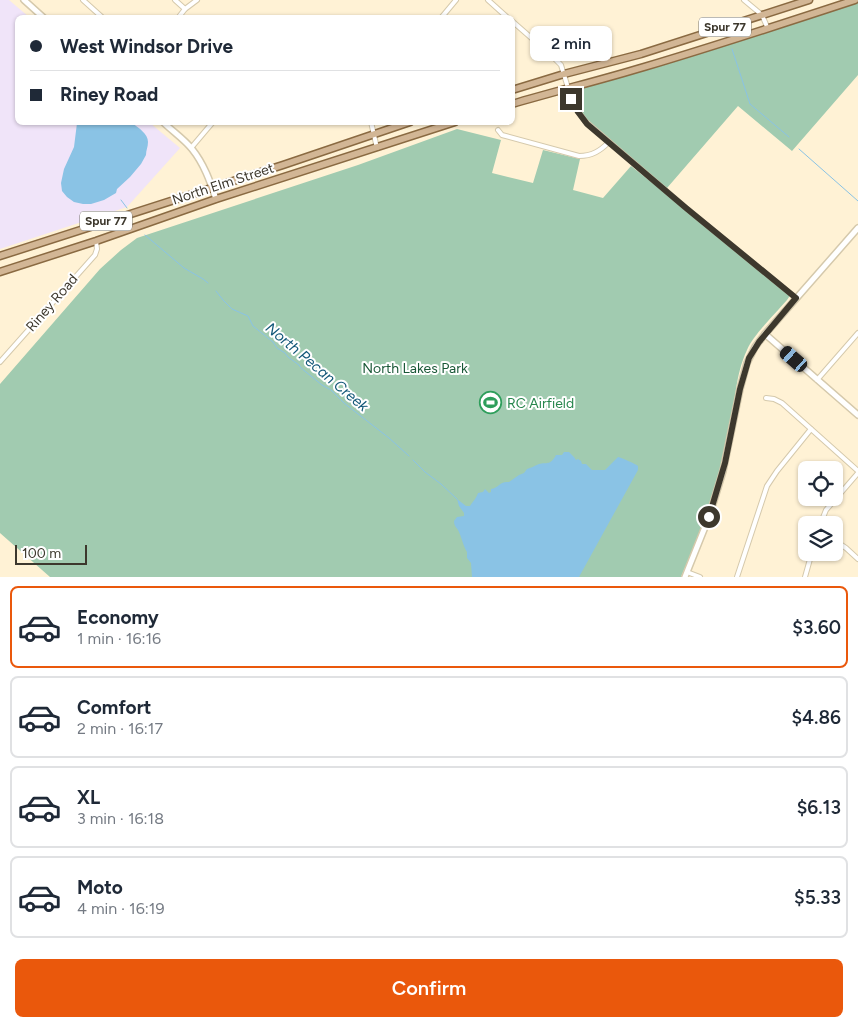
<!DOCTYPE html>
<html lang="en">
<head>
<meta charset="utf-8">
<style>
  body { margin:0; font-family:Figtree,sans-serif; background:#f6f6f7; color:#1f2937; height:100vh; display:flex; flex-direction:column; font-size:19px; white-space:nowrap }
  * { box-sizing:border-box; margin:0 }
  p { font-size:16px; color:#747a83 }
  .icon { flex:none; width:28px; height:28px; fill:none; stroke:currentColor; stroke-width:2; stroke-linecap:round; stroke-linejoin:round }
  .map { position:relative; height:577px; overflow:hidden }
  .sheet { display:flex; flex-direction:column; background:#fff; flex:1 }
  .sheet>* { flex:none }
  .banner { position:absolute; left:15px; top:15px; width:500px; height:110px; border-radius:8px; box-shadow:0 1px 4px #0004; display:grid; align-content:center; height:110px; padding:0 15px; background:#fff }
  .tools { position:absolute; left:798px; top:461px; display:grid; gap:10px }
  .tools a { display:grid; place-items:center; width:45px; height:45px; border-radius:8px; background:#fff; box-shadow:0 1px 4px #0004; font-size:25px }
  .scale { position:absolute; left:15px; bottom:12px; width:72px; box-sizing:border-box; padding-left:5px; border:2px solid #3d382d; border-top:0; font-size:14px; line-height:18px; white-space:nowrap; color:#3d382d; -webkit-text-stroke:4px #fff; paint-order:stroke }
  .end { position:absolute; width:22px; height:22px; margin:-11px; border:6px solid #3d382d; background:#fff; box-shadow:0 0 0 2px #fff }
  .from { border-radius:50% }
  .bubble { position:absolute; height:35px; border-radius:8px; background:#fff; box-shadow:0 1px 4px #0004; font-size:16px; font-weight:600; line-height:35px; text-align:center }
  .car { position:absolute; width:15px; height:30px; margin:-15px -8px; border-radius:6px; box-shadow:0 0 4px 1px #0007; background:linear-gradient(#222 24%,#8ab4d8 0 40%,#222 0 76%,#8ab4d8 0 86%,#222 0) }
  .banner b { display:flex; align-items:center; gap:18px; height:48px; font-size:19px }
  .banner b+b { border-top:1px solid #e0e1e3 }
  .banner i { width:12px; height:12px; background:#1f2937 }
  ul { padding:9px 0 0; list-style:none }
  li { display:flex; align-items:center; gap:15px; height:82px; margin:0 10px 8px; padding:0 5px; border:2px solid #e0e1e3; border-radius:8px }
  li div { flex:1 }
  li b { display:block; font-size:19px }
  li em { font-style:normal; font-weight:600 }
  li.current { border-color:#ea580c }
  li>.icon { width:45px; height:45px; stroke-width:1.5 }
  .primary-button { display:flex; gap:10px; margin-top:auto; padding:10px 15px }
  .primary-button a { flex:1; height:58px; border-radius:8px; background:#ea580c; color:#fff; font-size:20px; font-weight:600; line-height:58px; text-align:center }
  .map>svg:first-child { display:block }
  .education { fill:#f0e4f9 }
  .green { fill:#a1cbb0 }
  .water { fill:#8ac3e5 }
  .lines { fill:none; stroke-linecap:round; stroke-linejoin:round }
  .stream { stroke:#8ac3e5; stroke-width:1 }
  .minor-casing { stroke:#d5c9ac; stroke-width:6 }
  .tertiary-casing { stroke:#d5c9ac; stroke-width:8 }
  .primary-casing { stroke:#8a6a42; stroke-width:9 }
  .minor { stroke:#fff; stroke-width:4 }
  .tertiary { stroke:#fff; stroke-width:5 }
  .primary { stroke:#d2b695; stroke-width:6 }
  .route { stroke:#3d382d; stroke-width:6 }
  .labels { text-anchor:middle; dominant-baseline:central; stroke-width:4; stroke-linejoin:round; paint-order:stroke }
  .shield { fill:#fff; stroke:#77746c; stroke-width:1 }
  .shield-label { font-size:12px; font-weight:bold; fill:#3d382d }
  .street-label { font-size:14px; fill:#3d382d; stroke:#fff }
  .park-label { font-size:14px; fill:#195837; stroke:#fff }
  .leisure-label { font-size:14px; fill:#27864d; stroke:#fff; text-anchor:start }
  .water-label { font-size:15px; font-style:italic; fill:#135879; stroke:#fff }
</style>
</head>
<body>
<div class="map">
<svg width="858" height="577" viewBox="0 0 858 577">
  <rect width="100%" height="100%" fill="#fff2d5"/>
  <polygon class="education" points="0,0 9,0 29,17 18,18 18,122 150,123 180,148 127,207 0,249"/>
  <g class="green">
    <path d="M858,2v73l-66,76 -54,-45 -71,82 -78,-65c-8,-9 -19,-20 -15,-33l105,-30z"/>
    <path d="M457,129l44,11 -9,33 41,10 10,-33 37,9 -7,31 30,8 28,-32 160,128 -4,6c-12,14 -33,34 -40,50 -12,25 -12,56 -18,82 -5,27 -13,55 -22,81 -7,22 -17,43 -26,64h-631l-50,-44v-149l100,-115 21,-19 16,-12 221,-73z"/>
  </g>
  <g class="water">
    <path d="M77,123h55c7,5 16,11 16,19 0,5 -2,8 -2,13l-5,9 -11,13 -13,12 -1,4 -12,7 -13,4h-8l-9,-2 -7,-5 -5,-6 -1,-8 3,-14 10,-22z"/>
    <path d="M564,452h5l5,5 2,3 2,-1 3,2 1,3h4l6,6h13l13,-13c4,1 18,7 20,9v4l-59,107h-107l-1,-14 -4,-5v-6c-4,-7 -5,-13 -8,-20 -2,-5 -5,-5 -5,-11l3,-4 7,-1v-3l-5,-7 -2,-7 9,7h4c3,-5 6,-7 8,-13l5,-1 2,-3 4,4 2,-1v-3c8,-1 8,-8 18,-7l10,-7 5,-2 3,-4c4,-1 7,-3 12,-5 8,-2 11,2 17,-9h6z"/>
  </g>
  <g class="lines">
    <g class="stream">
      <polyline points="732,49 750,104 789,137"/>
      <polyline points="799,149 858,201"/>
      <polyline points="121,200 127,208"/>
      <polyline points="145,235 184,268 203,279 208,283"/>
      <polyline points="216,291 223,300 232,309 248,316 253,326 273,342 277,348 285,353 288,357 299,365 301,368 322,385 331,390 344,403 389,438 409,456"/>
      <polyline points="413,460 425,472 441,484 457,499"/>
    </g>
    <defs>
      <g id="minor">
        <polyline points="83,0 103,18"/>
        <polyline points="175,0 185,9"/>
        <polyline points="488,0 508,18"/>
        <polyline points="744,0 762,15 768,29"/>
        <polyline points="178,18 185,9 197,0"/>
        <polyline points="441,18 456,0"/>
        <polyline points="512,21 552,56 561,65 573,104 585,121 686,208 796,298"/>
        <polyline points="371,122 377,148"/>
        <path d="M498,130l4,5 77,21c13,0 21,-5 30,-14"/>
        <polyline points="191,148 213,122"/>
        <polyline points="0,362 95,255 97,249 96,241"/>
        <polyline points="817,380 858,333"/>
        <polyline points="766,398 774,399 782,403 858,471"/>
        <polyline points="820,525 826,510 858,473"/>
        <polyline points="834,540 846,548 858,559"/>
        <polyline points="687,572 700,577"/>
        <polyline points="737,577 767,486 777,471 811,429"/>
        <polyline points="805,577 812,552"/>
      </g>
      <g id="tertiary">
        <polyline points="24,0 44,18"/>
        <path d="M163,122c9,9 21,17 29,27 12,15 18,32 24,50"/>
        <polyline points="765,334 858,415"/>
        <polyline points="685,577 709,517 723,471 740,389 747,363 755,347 765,334 858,228"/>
      </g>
      <g id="primary">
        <polyline points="512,90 564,74 641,54 809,0"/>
        <path d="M512,104c44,-13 89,-24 132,-37 71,-21 141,-44 211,-67"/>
        <polyline points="0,256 283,165 410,122"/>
        <polyline points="0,272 96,241 216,199 455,122"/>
      </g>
    </defs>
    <use href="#minor" class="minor-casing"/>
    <use href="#tertiary" class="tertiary-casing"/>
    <use href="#primary" class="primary-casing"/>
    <use href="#minor" class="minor"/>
    <use href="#tertiary" class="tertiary"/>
    <use href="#primary" class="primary"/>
  </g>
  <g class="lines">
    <polyline class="route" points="571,99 578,112 587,124 686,208 796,298 759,342 749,358 740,389 725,463 709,517"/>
  </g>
  <defs>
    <symbol id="stadium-ring" viewBox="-11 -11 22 22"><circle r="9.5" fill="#fff" stroke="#2e9e5b" stroke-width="1.5"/><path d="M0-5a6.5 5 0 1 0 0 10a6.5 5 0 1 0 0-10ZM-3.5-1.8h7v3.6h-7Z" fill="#2e9e5b"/></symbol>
  </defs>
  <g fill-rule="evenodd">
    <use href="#stadium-ring" x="478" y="390" width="25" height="25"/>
  </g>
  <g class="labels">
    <g class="shield">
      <rect x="699" y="17.5" width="52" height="19" rx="4"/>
      <rect x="80" y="211.5" width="52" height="19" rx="4"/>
    </g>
    <g class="shield-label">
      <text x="725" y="27">Spur 77</text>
      <text x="106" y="221">Spur 77</text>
    </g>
    <g class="street-label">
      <text transform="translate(223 184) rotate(-18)">North Elm Street</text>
      <text transform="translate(52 303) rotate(-49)">Riney Road</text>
    </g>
    <g class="park-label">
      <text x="415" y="368">North Lakes Park</text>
    </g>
    <g class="leisure-label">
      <text x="507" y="403">RC Airfield</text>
    </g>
    <g class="water-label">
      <text transform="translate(317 367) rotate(40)">North Pecan Creek</text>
    </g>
  </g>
</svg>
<div class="tools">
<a><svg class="icon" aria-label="locate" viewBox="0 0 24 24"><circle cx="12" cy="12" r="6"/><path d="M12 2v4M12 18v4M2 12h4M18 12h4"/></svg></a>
<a><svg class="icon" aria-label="layers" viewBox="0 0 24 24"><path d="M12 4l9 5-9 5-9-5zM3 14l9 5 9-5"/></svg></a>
</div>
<div class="scale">100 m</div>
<i class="end from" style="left:709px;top:517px"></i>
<i class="end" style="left:571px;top:99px"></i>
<div class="bubble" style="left:530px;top:26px;width:82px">2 min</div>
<i class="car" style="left:794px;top:359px;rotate:311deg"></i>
<div class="banner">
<b><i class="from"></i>West Windsor Drive</b>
<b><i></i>Riney Road</b>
</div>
</div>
<section class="sheet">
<ul>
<li class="current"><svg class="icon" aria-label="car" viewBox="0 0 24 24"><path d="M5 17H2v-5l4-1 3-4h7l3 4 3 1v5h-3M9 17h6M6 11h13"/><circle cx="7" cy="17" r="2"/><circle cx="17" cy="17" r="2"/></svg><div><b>Economy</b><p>1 min · 16:16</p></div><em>$3.60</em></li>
<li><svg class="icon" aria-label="car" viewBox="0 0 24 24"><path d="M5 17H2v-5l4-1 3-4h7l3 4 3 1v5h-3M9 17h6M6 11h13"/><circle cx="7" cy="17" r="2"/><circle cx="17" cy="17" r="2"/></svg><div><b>Comfort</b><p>2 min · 16:17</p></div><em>$4.86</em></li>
<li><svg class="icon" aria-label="car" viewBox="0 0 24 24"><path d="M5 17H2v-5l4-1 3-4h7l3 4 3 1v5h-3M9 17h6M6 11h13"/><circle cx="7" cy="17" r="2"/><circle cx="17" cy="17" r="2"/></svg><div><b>XL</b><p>3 min · 16:18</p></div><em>$6.13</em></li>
<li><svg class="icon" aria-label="car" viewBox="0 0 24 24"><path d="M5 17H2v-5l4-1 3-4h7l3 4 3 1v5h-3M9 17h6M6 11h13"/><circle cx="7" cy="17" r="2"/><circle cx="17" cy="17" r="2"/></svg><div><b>Moto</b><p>4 min · 16:19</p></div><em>$5.33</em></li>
</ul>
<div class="primary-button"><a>Confirm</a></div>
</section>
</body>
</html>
